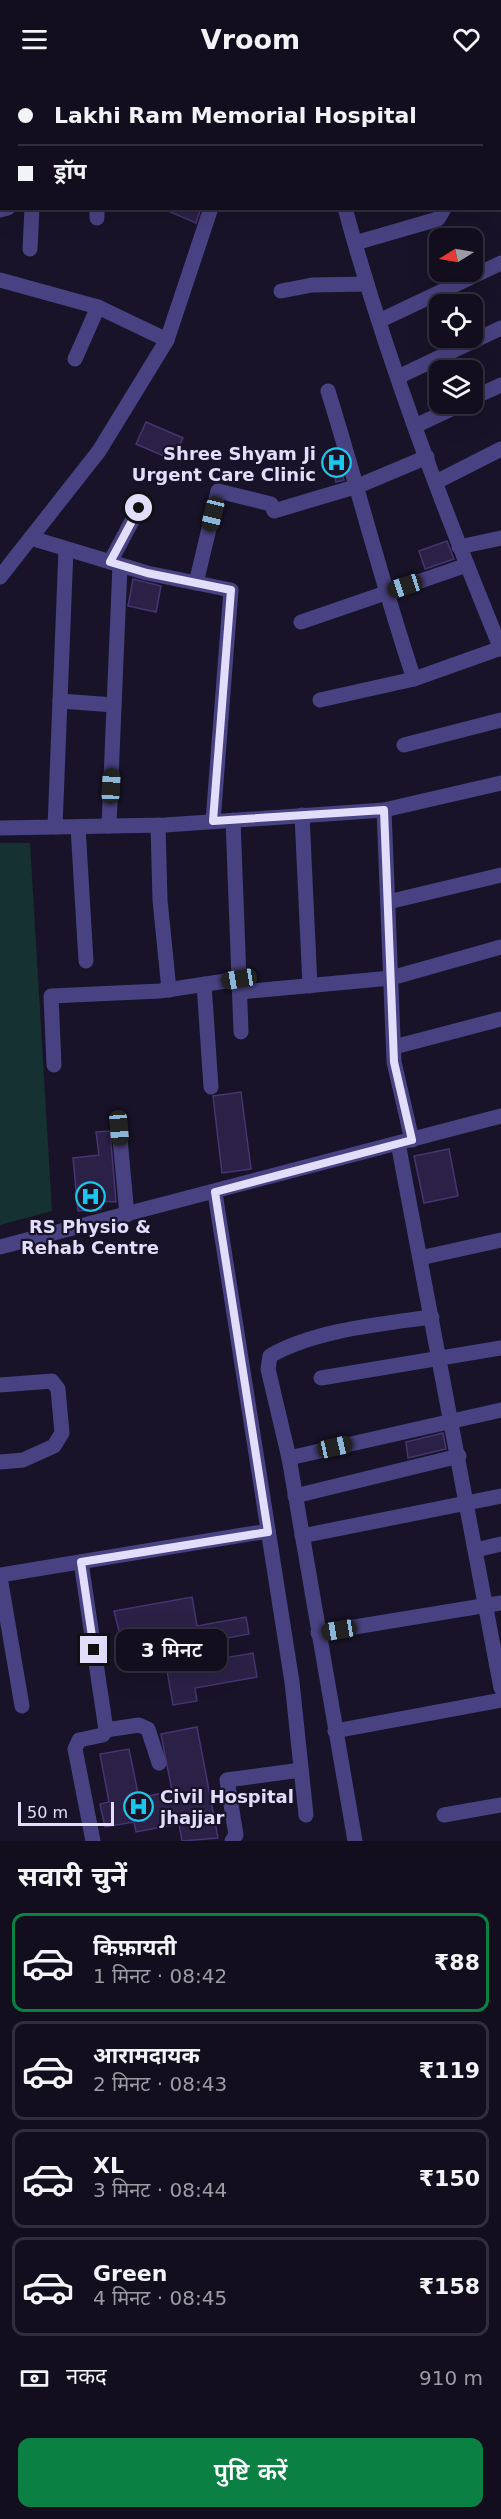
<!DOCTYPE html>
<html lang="hi">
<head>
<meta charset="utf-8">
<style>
  body { margin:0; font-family:"DejaVu Sans","Noto Sans Devanagari",sans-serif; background:#1f1c2b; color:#f1f3f6; height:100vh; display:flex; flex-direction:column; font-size:22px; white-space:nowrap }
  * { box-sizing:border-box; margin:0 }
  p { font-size:20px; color:#9c9ca4 }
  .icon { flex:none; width:33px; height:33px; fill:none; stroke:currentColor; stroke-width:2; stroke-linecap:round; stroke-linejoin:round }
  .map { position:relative; height:1763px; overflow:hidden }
  .drawer { display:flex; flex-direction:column; background:#120e1e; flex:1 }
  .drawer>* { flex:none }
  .top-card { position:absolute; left:0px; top:0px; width:501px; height:132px; box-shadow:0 6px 24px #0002,0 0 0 2px #312e3c; display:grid; align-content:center; height:132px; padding:0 18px; background:#120e1e }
  .needle { width:39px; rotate:259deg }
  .buttons { position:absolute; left:429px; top:150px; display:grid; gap:12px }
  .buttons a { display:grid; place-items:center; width:54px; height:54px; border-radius:12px; background:#120e1e; box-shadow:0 6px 24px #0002,0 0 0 2px #312e3c; font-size:30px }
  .scale { position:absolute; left:18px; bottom:15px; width:96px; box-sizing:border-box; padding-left:6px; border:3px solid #e3ddfc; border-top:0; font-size:16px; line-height:21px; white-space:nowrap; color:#e3ddfc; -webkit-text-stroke:4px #181328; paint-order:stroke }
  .end { position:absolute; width:27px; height:27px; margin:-14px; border:8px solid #e3ddfc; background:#111; box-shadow:0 0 0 3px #111 }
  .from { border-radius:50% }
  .bubble { position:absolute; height:42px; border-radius:12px; background:#120e1e; box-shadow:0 6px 24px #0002,0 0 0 2px #312e3c; font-size:20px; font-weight:600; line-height:42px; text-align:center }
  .car { position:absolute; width:18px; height:36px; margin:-18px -9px; border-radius:8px; box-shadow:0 0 4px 2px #0007; background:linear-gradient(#222 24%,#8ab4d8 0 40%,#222 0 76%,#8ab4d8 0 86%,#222 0) }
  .top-card b { display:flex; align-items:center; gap:21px; height:57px; font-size:22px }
  .top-card b+b { border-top:2px solid #312e3c }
  .top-card i { width:15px; height:15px; background:#f1f3f6 }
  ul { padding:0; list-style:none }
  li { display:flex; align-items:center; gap:18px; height:99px; margin:0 12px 9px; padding:0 6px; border:3px solid #312e3c; border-radius:12px }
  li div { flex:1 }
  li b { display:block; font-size:22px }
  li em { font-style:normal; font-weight:600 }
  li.on { border-color:#0b8043 }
  li>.icon { width:54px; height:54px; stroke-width:1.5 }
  h2 { padding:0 18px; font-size:27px; line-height:72px }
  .pay { display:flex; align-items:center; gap:15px; height:66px; padding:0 18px; font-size:22px }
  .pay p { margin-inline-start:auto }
  .primary-button { display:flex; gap:12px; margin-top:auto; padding:12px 18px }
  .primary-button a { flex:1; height:69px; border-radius:12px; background:#0b8043; color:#fff; font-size:24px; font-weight:600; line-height:69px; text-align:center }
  header { display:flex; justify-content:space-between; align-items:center; height:78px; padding:0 18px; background:#120e1e; font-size:27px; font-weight:600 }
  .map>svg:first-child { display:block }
  .green { fill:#163131 }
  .building { fill:#2b2147; stroke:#453571; stroke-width:1.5 }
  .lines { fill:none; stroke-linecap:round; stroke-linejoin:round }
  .minor { stroke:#494282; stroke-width:15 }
  .major { stroke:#c96ef2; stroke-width:15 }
  .route { stroke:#e3ddfc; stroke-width:8 }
  .labels { text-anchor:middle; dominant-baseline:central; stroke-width:4.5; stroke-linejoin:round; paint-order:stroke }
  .poi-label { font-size:18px; font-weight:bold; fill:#e3ddfc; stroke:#181328; text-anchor:end }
</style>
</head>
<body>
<header><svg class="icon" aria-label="menu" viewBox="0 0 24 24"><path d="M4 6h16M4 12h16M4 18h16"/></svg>Vroom<svg class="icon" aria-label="heart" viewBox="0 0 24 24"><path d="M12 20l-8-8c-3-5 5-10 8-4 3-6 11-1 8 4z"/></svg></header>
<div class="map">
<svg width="501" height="1763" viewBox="0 0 501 1763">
  <rect width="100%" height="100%" fill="#181328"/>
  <polygon class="green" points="0,765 30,765 52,1133 0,1147"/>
  <g class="building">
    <polygon points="161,130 201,130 196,145"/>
    <polygon points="146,344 183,360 173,382 136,366"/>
    <polygon points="336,375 344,402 336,404 330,377"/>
    <polygon points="447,463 454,481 425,491 419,473"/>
    <polygon points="133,501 161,508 156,534 128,528"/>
    <polygon points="241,1014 251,1091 222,1095 213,1018"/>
    <polygon points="110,1053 116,1124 100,1123 101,1131 78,1133 73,1080 99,1077 96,1054"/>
    <polygon points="449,1071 458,1118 424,1125 414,1078"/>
    <polygon points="443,1355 446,1371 408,1380 406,1364"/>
    <polygon points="192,1519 197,1548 246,1539 249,1556 185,1568 189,1586 253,1575 257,1599 195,1610 197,1623 173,1627 161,1558 122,1565 114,1533"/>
    <polygon points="197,1649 218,1760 182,1763 179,1746 136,1754 134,1744 105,1749 100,1726 109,1724 100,1676 129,1671 139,1720 172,1713 161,1656"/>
  </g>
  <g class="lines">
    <g class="minor">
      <polyline points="91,0 91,2"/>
      <polyline points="311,0 311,2"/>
      <polyline points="253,2 253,0"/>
      <polyline points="0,14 2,14"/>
      <polyline points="500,32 501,31"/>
      <polyline points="500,113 501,112"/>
      <path d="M345,130c41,151 97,297 156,441"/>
      <polyline points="0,132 8,130"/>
      <polyline points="97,140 97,130"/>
      <polyline points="355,165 438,141 444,131"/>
      <polyline points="30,171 32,130"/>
      <polyline points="0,202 98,229 167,262"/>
      <polyline points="281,213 312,207 367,206"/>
      <polyline points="379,243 501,185"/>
      <polyline points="75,281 98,229"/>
      <polyline points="398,299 501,250"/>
      <path d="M328,313c30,96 54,193 86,288"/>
      <polyline points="472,320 501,307"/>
      <polyline points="415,348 462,326"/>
      <polyline points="436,404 501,371"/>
      <polyline points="31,460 147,495 231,512 213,743"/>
      <polyline points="459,469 501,460"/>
      <polyline points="110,484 139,430"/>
      <polyline points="0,499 99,373 167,262 211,130"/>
      <polyline points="196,505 218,413 271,426 274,433 358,408 427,379"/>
      <polyline points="301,544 467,487"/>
      <polyline points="320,622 414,601 501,570"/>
      <polyline points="60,623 114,627"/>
      <polyline points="404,667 501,642"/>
      <polyline points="384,732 394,984 412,1062"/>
      <polyline points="302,737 310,908"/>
      <polyline points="233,742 241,954"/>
      <polyline points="158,747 160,822 169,912"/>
      <polyline points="109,748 120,487"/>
      <polyline points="55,749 66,471"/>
      <polyline points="78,749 86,883"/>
      <polyline points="0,750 165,747 384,732 501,705"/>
      <polyline points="388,824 501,797"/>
      <polyline points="204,906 211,1009"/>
      <polyline points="240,914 391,900 501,869"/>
      <polyline points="394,969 501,941"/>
      <polyline points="54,987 51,918 160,913 239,901"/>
      <polyline points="119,1050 127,1137"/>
      <polyline points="398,1065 501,1610"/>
      <polyline points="215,1115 292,1604 306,1737"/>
      <polyline points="0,1169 501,1038"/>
      <polyline points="420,1180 501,1162"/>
      <polyline points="321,1300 501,1270"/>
      <polyline points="0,1307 52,1303 58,1311 62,1355 54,1368 23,1382 0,1384"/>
      <polyline points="289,1380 501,1332"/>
      <polyline points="295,1418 459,1378"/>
      <polyline points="302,1458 501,1418"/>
      <polyline points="476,1472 501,1466"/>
      <polyline points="81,1484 106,1652 103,1657 79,1662 75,1671 93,1763"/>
      <polyline points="0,1497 268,1453"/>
      <polyline points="0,1499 22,1628"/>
      <polyline points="318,1555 501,1525"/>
      <polyline points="106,1652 139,1647 148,1651 159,1685"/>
      <polyline points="335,1653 501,1622"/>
      <polyline points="444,1737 501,1727"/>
      <polyline points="232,1763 236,1757 227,1702 301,1692"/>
      <path d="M355,1763l-66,-383 -21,-89 2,-13c44,-26 112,-32 162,-39"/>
    </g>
    <polyline class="major" points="500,8 501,10"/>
  </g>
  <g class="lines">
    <polyline class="route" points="94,1572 81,1484 268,1454 215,1114 412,1062 394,984 384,732 213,743 231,512 147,495 110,484 139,430"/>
  </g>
  <defs>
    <symbol id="hospital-ring" viewBox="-11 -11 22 22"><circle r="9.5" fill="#181328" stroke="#1bc7ea" stroke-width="1.5"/><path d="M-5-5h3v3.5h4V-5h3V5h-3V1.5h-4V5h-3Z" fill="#1bc7ea"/></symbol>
  </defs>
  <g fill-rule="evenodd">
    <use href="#hospital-ring" x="320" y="368" width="33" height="33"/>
    <use href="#hospital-ring" x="74" y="1102" width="33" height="33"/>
    <use href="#hospital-ring" x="122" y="1712" width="33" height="33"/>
  </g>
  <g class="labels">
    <g class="poi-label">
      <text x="316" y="375">Shree Shyam Ji<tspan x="316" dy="21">Urgent Care Clinic</tspan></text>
      <text x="90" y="1148" text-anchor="middle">RS Physio &amp;<tspan x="90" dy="21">Rehab Centre</tspan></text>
      <text x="160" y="1718" text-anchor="start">Civil Hospital<tspan x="160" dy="21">jhajjar</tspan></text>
    </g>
  </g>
</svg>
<div class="buttons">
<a><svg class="needle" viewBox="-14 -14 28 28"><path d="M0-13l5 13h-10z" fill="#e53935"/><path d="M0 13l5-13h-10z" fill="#9c9ca4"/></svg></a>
<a><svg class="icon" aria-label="locate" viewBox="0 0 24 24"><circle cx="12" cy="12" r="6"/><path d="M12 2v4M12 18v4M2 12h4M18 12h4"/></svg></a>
<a><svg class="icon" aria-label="layers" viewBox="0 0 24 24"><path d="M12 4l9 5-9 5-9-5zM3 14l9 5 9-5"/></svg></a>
</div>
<div class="scale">50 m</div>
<i class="end from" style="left:139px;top:430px"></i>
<i class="end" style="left:94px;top:1572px"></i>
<div class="bubble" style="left:116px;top:1551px;width:111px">3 मिनट</div>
<i class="car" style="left:213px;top:436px;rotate:194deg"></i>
<i class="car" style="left:405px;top:508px;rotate:252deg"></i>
<i class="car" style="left:111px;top:708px;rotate:3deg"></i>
<i class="car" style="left:239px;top:901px;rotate:261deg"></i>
<i class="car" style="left:119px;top:1050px;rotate:175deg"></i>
<i class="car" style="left:335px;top:1369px;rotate:77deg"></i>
<i class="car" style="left:339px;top:1552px;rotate:261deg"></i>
<div class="top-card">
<b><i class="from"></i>Lakhi Ram Memorial Hospital</b>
<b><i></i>ड्रॉप</b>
</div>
</div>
<section class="drawer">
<h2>सवारी चुनें</h2>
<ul>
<li class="on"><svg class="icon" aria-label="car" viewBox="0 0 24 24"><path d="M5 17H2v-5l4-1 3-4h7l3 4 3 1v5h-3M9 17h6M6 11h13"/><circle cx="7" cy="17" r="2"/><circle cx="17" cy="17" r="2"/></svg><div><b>किफ़ायती</b><p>1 मिनट · 08:42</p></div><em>₹88</em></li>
<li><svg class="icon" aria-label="car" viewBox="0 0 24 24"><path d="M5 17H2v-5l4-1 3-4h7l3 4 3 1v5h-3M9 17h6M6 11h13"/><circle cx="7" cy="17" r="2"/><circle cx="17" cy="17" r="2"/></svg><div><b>आरामदायक</b><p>2 मिनट · 08:43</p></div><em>₹119</em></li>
<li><svg class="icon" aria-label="car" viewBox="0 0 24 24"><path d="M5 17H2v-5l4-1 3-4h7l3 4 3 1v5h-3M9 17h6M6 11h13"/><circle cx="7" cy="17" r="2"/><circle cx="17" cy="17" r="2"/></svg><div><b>XL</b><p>3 मिनट · 08:44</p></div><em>₹150</em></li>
<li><svg class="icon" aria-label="car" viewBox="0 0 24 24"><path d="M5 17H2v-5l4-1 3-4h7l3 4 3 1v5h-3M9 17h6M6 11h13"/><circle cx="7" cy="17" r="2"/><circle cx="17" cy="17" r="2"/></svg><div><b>Green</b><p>4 मिनट · 08:45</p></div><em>₹158</em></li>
</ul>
<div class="pay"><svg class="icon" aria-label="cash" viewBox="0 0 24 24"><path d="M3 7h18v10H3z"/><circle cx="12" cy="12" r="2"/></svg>नकद<p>910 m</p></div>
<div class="primary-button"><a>पुष्टि करें</a></div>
</section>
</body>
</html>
